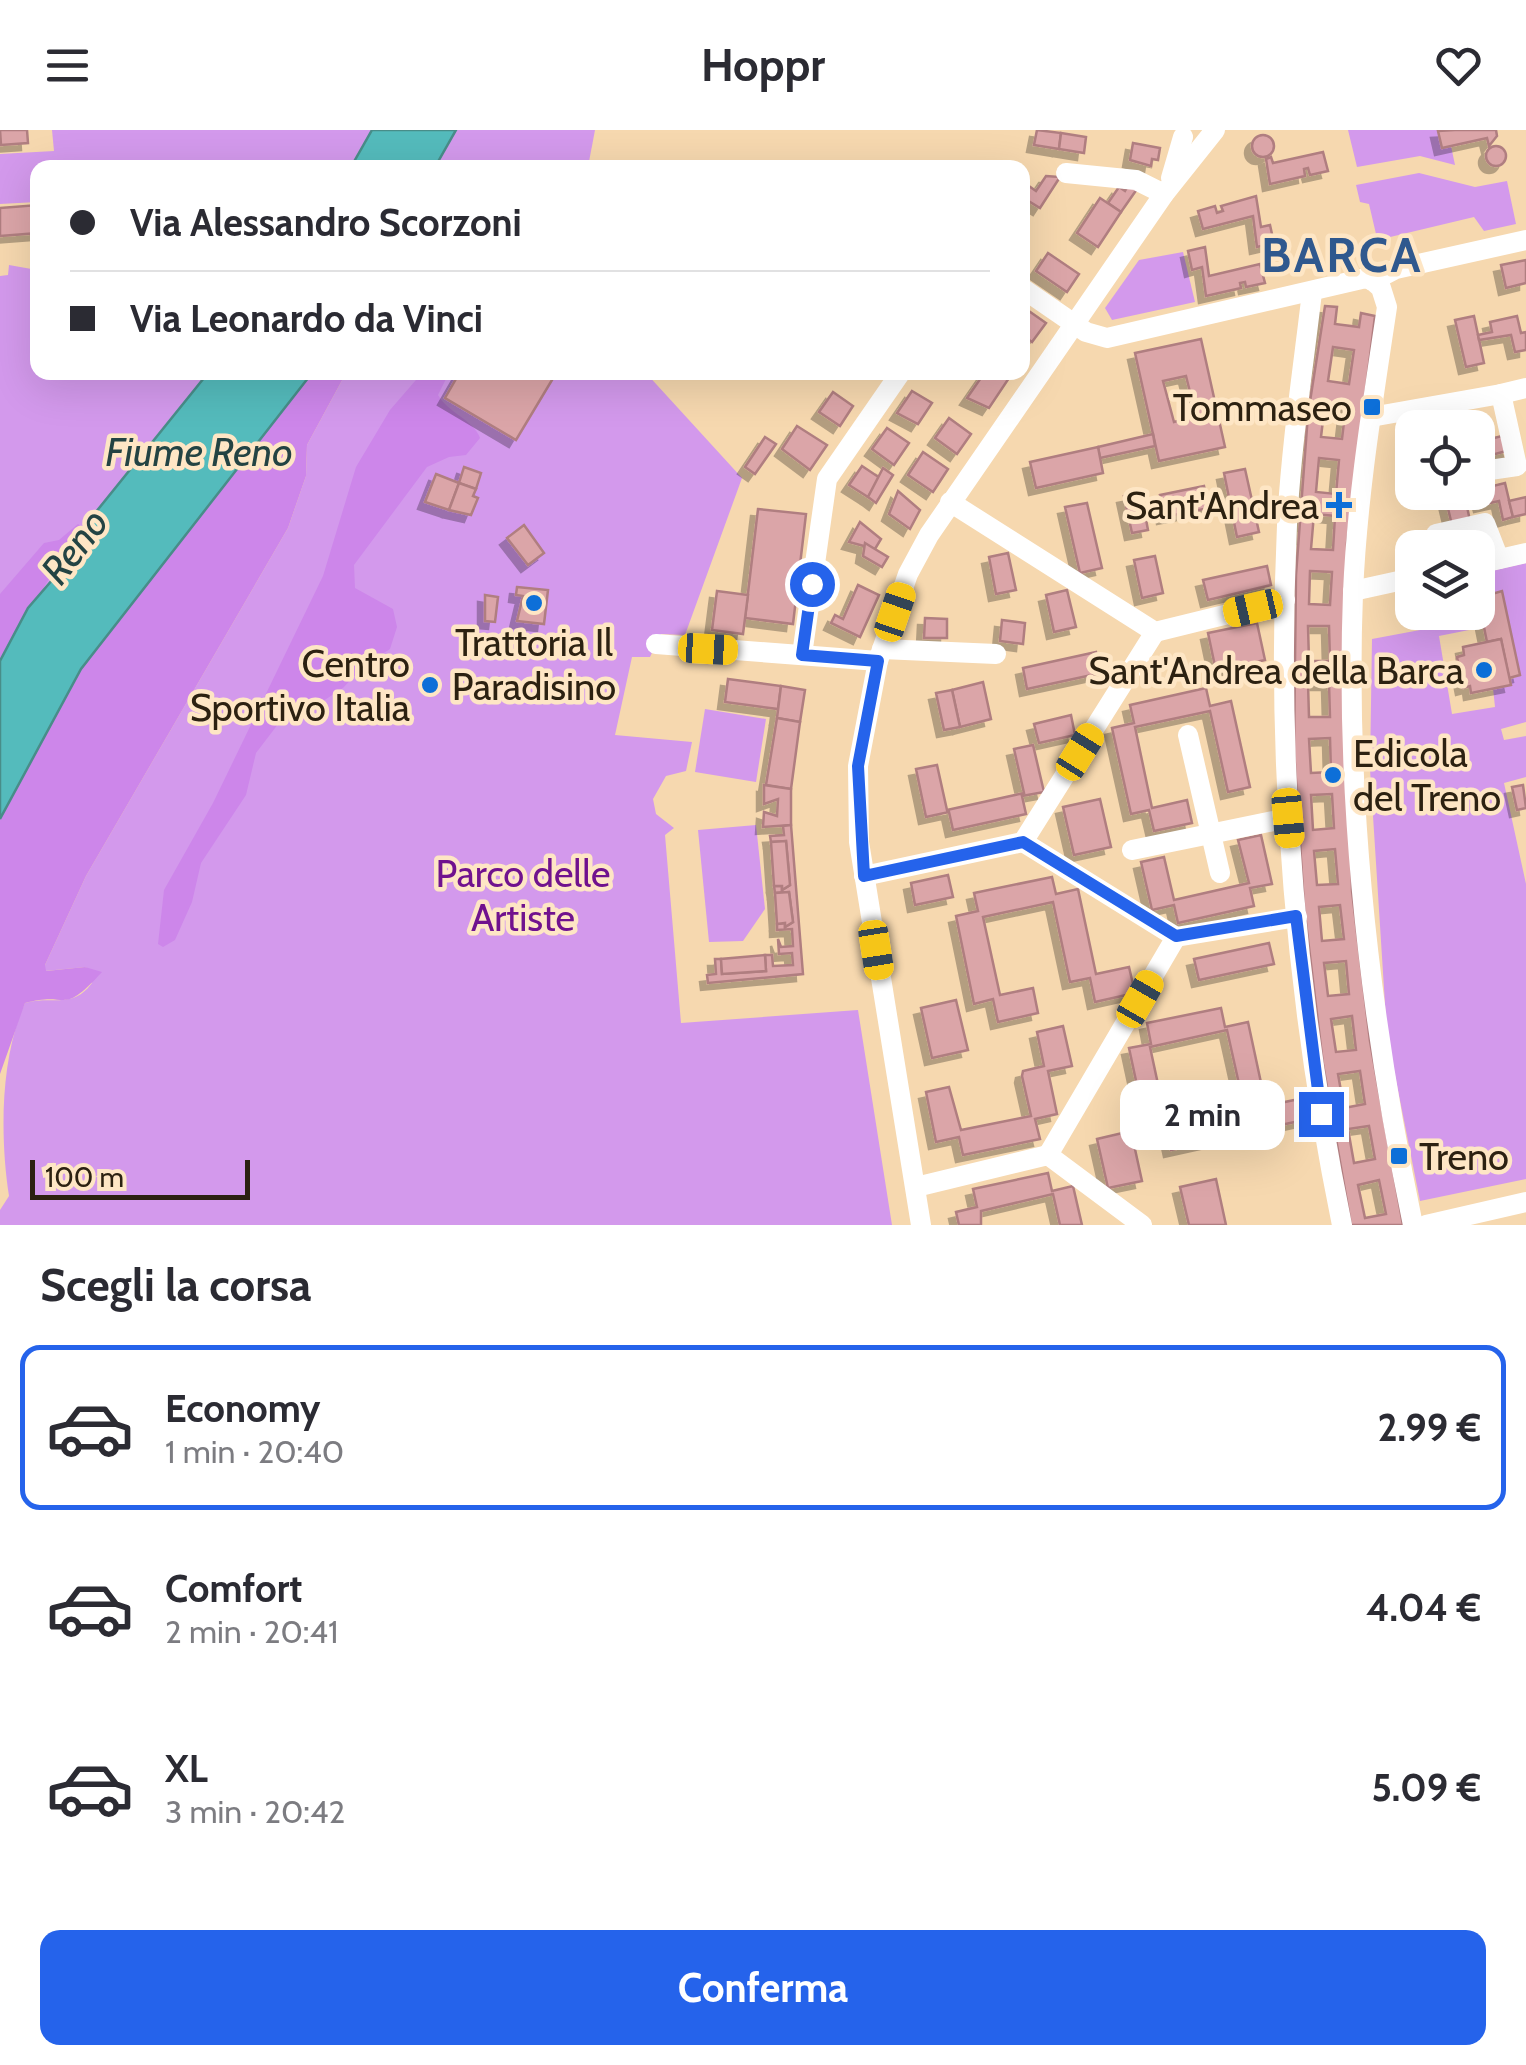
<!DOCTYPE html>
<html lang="it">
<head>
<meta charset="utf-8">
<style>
  body { margin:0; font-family:Cabin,sans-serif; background:#f7f7f7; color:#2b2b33; height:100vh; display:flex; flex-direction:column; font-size:38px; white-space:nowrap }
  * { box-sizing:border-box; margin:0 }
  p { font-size:32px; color:#7c7c81 }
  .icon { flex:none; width:55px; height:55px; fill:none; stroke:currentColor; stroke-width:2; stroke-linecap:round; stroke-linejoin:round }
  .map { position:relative; height:1095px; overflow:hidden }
  .panel { display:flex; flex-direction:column; background:#fff; flex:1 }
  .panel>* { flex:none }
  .hud { position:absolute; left:30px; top:30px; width:1000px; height:220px; border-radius:20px; box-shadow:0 10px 40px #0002; display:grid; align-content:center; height:220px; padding:0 40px; background:#fff }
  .fabs { position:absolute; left:1395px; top:280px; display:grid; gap:20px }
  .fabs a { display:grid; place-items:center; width:100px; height:100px; border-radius:20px; background:#fff; box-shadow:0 10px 40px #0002; font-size:50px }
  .scale { position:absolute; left:30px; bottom:25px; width:220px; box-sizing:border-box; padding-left:10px; border:5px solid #2c2111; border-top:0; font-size:28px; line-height:35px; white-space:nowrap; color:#2c2111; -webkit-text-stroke:8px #fee6c5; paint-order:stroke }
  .end { position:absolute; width:45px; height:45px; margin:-22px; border:12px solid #2563eb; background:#fff; box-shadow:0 0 0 5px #fff }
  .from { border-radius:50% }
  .bubble { position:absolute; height:70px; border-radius:20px; background:#fff; box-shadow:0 10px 40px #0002; font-size:32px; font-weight:700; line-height:70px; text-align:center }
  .car { position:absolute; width:30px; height:60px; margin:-30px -15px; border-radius:12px; box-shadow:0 0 8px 2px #0007; background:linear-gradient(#f5c518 24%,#345 0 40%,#f5c518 0 76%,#345 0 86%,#f5c518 0) }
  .hud b { display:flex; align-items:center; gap:35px; height:95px; font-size:38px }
  .hud b+b { border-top:2px solid #e1e1e2 }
  .hud i { width:25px; height:25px; background:#2b2b33 }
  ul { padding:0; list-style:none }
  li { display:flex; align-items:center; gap:30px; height:165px; margin:0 20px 15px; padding:0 20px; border:5px solid transparent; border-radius:20px }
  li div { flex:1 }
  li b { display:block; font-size:38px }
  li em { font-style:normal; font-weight:700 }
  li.selected { border-color:#2563eb }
  li>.icon { width:90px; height:90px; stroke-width:1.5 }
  h2 { padding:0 40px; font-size:45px; line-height:120px }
  .button { display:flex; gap:20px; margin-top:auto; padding:20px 40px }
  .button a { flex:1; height:115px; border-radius:20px; background:#2563eb; color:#fff; font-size:40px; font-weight:700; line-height:115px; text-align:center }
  header { display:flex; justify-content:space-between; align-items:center; height:130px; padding:0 40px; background:#fff; font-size:45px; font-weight:700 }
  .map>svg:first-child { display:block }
  .green { fill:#d399ec }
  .forest { fill:#cd86ea }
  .water { fill:#54bbbc; stroke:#488d89; stroke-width:2.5 }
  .building { fill:#dba5a8; stroke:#b07e80; stroke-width:2.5; fill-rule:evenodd; filter:url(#shadow) }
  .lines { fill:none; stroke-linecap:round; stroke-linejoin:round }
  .minor { stroke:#fff; stroke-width:20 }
  .route { stroke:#2563eb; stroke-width:12 }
  .poi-dot { fill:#0d6fd8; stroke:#fee6c5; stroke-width:4 }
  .labels { text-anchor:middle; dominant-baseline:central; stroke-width:9; stroke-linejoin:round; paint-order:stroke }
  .poi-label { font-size:38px; fill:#2c2111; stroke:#fee6c5; text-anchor:end }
  .park-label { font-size:38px; fill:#70128e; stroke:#fee6c5 }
  .water-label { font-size:40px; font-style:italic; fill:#234343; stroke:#fee6c5 }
  .district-label { font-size:48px; font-weight:bold; letter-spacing:2.5px; fill:#2f588e; stroke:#fee6c5 }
</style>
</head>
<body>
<header><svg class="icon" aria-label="menu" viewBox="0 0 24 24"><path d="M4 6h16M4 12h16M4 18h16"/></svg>Hoppr<svg class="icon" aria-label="heart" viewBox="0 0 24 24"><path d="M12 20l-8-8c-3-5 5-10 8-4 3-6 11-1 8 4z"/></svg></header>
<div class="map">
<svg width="1526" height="1095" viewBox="0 0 1526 1095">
  <defs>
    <filter id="shadow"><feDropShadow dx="-7" dy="7" stdDeviation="0" flood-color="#0004"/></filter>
  </defs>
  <rect width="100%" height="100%" fill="#f6d8af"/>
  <g class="green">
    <polygon points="52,0 372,0 351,37 38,38 37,72 0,74 0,24 54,21"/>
    <polygon points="456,0 595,0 588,37 435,38"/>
    <polygon points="1348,0 1443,0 1438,2 1442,18 1451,16 1455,35 1420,26 1357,37"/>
    <polygon points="1419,43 1475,57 1507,51 1516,94 1484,101 1474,87 1386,108 1376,104 1369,74 1360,72 1356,55"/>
    <polygon points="1183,122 1195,172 1112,190 1105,178 1139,130"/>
    <polygon points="9,135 37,140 38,242 208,243 129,339 0,531 0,146 8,145"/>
    <path d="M346,243h300l96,105 -57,157 -24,-1 -11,23h-18l-17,78 77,7 -6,29 -20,5 -13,23 3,15 18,14 -9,7 16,188 177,-13 34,215h-892v-15l9,-14c-9,-58 -9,-138 16,-193 27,-8 47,7 67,-20l-6,-16 -41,4v-6l41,-89 202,-348 18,-52 1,-31z"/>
    <polygon points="1526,433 1526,592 1501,599 1504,610 1526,606 1526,647 1504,653 1526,754 1526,1049 1420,1071 1387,905 1370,639 1372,509 1436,497 1434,483 1478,482 1478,468 1484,497 1439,506 1452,584 1495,577 1493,558 1520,545 1502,462 1478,466 1478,444"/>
    <polygon points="705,579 766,589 756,652 695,642"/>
    <polygon points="756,695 765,779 743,811 709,812 698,700"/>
  </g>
  <g class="forest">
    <path d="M312,243h34l-39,72 -1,31 -18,52 -202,348 -41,89 1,6 39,-4 17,5c-42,46 -32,18 -77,31l-25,71v-255l81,-150z"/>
    <path d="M422,243h27l-11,22c10,18 36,25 42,43l-14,17 -17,2 -22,10 -73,98 1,23 38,21 4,18 -7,22 -25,16 -22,23 -29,19 -29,8 -29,38 -10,42 -45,68 -9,39 -17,38 -12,7 -5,-3 6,-54 49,-87 110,-227 33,-109 34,-57z"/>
    <path d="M78,394l5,4c-29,43 -58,87 -83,133v-67l44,-51 15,-3z"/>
  </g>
  <g class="water">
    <polygon points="372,0 456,0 435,37 351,37"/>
    <polygon points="208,243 312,243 81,539 0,689 0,531 28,478 53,449 83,398"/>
  </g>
  <g class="building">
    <polygon points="0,0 27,0 28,13 1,15"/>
    <polygon points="1037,0 1061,3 1059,19 1034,15"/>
    <polygon points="1455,0 1496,0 1497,6 1489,16 1487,8 1442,18 1438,1"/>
    <polygon points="1061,3 1086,7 1084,23 1059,19"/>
    <circle cx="1263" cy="16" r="11"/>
    <polygon points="1133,13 1160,18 1158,30 1152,29 1151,36 1130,30"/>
    <circle cx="1496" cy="26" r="10"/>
    <polygon points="1323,22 1328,41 1310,45 1308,38 1304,39 1305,46 1270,54 1266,29 1271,27 1273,33"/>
    <polygon points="1046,46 1060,47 1040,78 1022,67 1022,60 1026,54 1036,61"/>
    <polygon points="1129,54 1137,59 1121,82 1108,73 1119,57 1125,61"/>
    <polygon points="1256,66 1261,97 1270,95 1274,113 1257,117 1253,86 1203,99 1198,81 1215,76 1217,83 1223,81 1221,76"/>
    <polygon points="1100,68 1121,82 1098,117 1077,103"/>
    <polygon points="38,75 38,103 0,106 0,78"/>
    <polygon points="1205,117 1209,146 1260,134 1265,153 1246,157 1245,152 1240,153 1241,158 1206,166 1202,137 1192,140 1188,121"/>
    <polygon points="1048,123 1079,144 1067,162 1036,141"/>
    <polygon points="1526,130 1526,153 1506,158 1501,135"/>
    <path d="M1325,176l12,1 -2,17 24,3 2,-14 14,3 -28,227 5,348 18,150 33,184h-52l-28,-161 -19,-158 -10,-157 2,-174 12,-161zM1333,217l21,3 -5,34 -21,-3zM1325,273l21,2 -4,34 -21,-2zM1319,328l20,2 -3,34 -20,-2zM1314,384l21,2 -2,34 -22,-1zM1310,441l22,1 -2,33 -21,-1zM1308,496h21l1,35h-21zM1308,553h21l1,34h-21zM1330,608l1,34 -20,1 -2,-34zM1332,664l2,34 -21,2 -2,-35zM1335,719l3,35 -21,1 -3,-34zM1340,775l4,34 -22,2 -3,-34zM1346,831l3,33 -21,2 -4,-33zM1352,886l4,34 -20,2 -5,-33zM1360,941l5,33 -21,4 -6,-34zM1369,996l6,33 -21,4 -6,-34zM1379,1050l7,34 -21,4 -7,-33z"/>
    <polygon points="1026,179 1046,193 1032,212 1022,205"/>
    <polygon points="1474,186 1484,233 1466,237 1455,190"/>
    <polygon points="1517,186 1521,203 1526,202 1526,220 1515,222 1511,205 1479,210 1478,205 1492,202 1490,192"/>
    <path d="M1201,209l24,108 -66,14 -24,-108zM1186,246l10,40 -22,6 -11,-41z"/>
    <polygon points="460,242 551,242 555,245 516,310 445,268"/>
    <polygon points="985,242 1013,242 989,278 967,268"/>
    <polygon points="912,261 932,273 918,294 897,283"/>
    <polygon points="833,262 853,276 840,296 819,282"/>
    <polygon points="949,288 971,304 957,324 935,308"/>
    <polygon points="797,296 827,315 810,340 782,319"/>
    <polygon points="887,298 909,313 894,335 872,319"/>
    <polygon points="1153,304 1155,316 1100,328 1098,317"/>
    <polygon points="1506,305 1510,320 1484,327 1481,317 1478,318 1478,312"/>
    <polygon points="765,307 776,314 755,344 745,337"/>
    <polygon points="1098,317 1103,343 1036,358 1030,332"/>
    <polygon points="923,322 948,339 933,362 908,345"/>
    <polygon points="862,336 880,348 868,367 849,355"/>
    <polygon points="464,337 481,343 476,359 459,353"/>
    <polygon points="883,338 893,345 876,373 868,367"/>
    <polygon points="1245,339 1259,402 1237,407 1224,343"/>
    <polygon points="436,344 459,353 449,380 425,372"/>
    <polygon points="459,353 476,359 473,366 478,368 471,385 449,380"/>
    <polygon points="1505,353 1513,387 1503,390 1499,371 1481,375 1478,364 1466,367 1464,363"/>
    <polygon points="1204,356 1209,378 1164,387 1163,380 1145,384 1148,400 1132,403 1124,366 1140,363 1144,377 1162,373 1160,365"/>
    <polygon points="898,361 920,380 910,399 889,384"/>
    <polygon points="1444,362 1464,362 1470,391 1452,395"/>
    <polygon points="1526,367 1526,384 1513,387 1509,371"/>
    <polygon points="1087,373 1102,438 1080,443 1065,377"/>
    <polygon points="758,379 806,384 793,494 745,488"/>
    <polygon points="860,392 881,409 875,419 849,412"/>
    <polygon points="524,395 544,423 528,435 507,408"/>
    <polygon points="865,413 888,427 882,437 863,426"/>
    <polygon points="1008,423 1016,460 996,464 989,427"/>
    <polygon points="1155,426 1163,463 1142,468 1134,430"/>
    <polygon points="1267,436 1271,455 1208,470 1203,450"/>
    <polygon points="858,455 879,465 860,507 831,493 835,485 843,489"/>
    <polygon points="517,457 548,460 544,494 517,491 523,466 516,465"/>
    <polygon points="1067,460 1076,497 1054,502 1046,465"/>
    <polygon points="717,461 748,465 743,504 712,500"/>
    <polygon points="1502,461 1520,545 1509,548 1501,509 1487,512 1478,468"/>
    <polygon points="485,465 498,467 495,492 485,491"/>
    <polygon points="925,488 947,489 947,508 924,508"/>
    <polygon points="1002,490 1025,493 1023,514 1000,511"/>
    <polygon points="1257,493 1265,530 1216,541 1208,503"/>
    <polygon points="1501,509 1511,555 1471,563 1470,556 1463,558 1457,527 1464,525 1463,517"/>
    <polygon points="1096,522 1101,543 1027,559 1023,538"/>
    <polygon points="728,549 781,556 778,579 725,572"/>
    <polygon points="983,552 991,589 960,597 952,560"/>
    <polygon points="781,556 805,560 800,592 777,588"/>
    <polygon points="1206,558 1210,576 1231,571 1250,657 1228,662 1210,581 1135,597 1152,678 1187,670 1192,693 1154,701 1149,680 1131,684 1112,598 1134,593 1130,575"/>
    <polygon points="952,560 960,597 944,600 936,563"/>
    <polygon points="1071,585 1075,605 1039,613 1034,594"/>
    <polygon points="777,588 800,592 791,659 766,655"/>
    <polygon points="1033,615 1044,662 1022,666 1026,684 953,700 949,682 926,687 916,639 937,635 947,680 1024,663 1014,619"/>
    <polygon points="764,655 791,659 791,695 763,697 764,682 777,686 778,669 764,674"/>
    <polygon points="1523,655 1526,678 1517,680 1512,657"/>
    <polygon points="1100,669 1111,717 1074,725 1063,677"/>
    <polygon points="791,695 803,844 708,853 707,845 716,844 715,829 721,829 722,844 766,841 765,825 772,825 773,836 793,835 792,823 779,824 778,809 781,817 793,816 792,799 777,800 777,794 785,793 785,797 793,792 789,762 775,763 774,756 782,756 782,760 790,755 786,711 771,712 770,706 784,705 783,696"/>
    <polygon points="1261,705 1272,754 1250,758 1254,776 1178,793 1174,775 1152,780 1141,732 1164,727 1174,770 1249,753 1238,710"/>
    <polygon points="786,711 790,755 782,760 782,756 774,756 771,712"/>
    <polygon points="948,745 953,767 915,775 911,753"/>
    <polygon points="1052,747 1056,764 1078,759 1096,844 1129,837 1135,863 1095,872 1090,848 1070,852 1053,772 983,787 1000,865 1033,858 1038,883 998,892 993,869 974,874 956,786 978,781 974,763"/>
    <polygon points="789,762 793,792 785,797 785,793 777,794 775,763"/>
    <polygon points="1269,813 1274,834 1199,850 1194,829"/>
    <polygon points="765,825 766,841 722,844 721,829"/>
    <polygon points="956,870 968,920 932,928 921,878"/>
    <polygon points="1221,878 1225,897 1248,892 1266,976 1299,969 1304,990 1267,998 1262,977 1245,981 1227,900 1150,917 1167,996 1202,989 1207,1012 1171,1020 1166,997 1147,1002 1129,918 1151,914 1147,893"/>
    <polygon points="1063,896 1072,936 1048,941 1057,984 1035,989 1040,1009 963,1025 959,1007 936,1012 926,962 949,957 961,1000 1031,986 1022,946 1023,941 1044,936 1037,902"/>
    <polygon points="1131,1001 1142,1051 1108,1058 1097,1009"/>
    <polygon points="1048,1043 1052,1061 1073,1056 1082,1095 1060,1095 1053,1064 981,1081 981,1095 959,1095 956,1082 977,1077 973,1059"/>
    <polygon points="1216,1049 1226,1095 1189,1095 1180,1057"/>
  </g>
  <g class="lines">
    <g class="minor">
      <polyline points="1066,43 1136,50 1164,64"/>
      <polyline points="1171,48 1183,7"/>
      <path d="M1373,151l8,7 6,19c-14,94 -30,190 -34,286 -8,211 17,426 60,632"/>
      <polyline points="1373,151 1396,139 1526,110"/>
      <polyline points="1022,158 1086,202 1107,208 1366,148 1373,151"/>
      <path d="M1312,162c-9,77 -21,155 -25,233 -11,234 8,471 55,700"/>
      <polyline points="1501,264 1526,258"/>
      <polyline points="1371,287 1501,264 1517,336 1483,341"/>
      <polyline points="950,372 1155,502 1285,470"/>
      <polyline points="1436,404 1485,393 1499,429"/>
      <polyline points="1478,434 1526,423"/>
      <polyline points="1353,461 1412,448"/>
      <polyline points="656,514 878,531 908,444 929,405 1164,64 1215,0"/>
      <polyline points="882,519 996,524"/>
      <polyline points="802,525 827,349 901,242"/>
      <polyline points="878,531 858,636 859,712 921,1095"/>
      <polyline points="1188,605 1220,743"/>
      <polyline points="1023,712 1176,807"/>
      <polyline points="1132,720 1288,688"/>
      <polyline points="864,746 1023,712 1155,502"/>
      <polyline points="1048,1025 1176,807 1297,787"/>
      <polyline points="916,1057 1048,1025 1142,1095"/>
      <polyline points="1426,1095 1526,1072"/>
    </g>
  </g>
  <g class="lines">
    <polyline class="route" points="812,454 802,525 878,531 858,636 864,746 1023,712 1176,806 1296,786 1321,984"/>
  </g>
  <g class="poi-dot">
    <rect x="1362" y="267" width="20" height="20" rx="5"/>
    <path d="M1334 360h10v10h10v10h-10v10h-10v-10h-10v-10h10z"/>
    <circle cx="534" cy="473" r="10"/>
    <circle cx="1484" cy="540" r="10"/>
    <circle cx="430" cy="555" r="10"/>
    <circle cx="1333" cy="645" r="10"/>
    <rect x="1389" y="1016" width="20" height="20" rx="5"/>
  </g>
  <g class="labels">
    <g class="poi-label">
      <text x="1352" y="277">Tommaseo</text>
      <text x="1319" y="375">Sant'Andrea</text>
      <text x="534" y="512" text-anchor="middle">Trattoria Il<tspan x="534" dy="44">Paradisino</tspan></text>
      <text x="410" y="533">Centro<tspan x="410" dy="44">Sportivo Italia</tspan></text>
      <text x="1464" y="540">Sant'Andrea della Barca</text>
      <text x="1353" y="623" text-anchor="start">Edicola<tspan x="1353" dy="44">del Treno</tspan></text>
      <text x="1419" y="1026" text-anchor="start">Treno</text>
    </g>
    <g class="park-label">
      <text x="523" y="743">Parco delle<tspan x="523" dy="44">Artiste</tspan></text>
    </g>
    <g class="water-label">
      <text x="199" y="321">Fiume Reno</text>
      <text transform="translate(74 416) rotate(-53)">Reno</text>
    </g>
    <g class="district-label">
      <text x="1342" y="125">BARCA</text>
    </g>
  </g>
</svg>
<div class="fabs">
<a><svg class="icon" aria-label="locate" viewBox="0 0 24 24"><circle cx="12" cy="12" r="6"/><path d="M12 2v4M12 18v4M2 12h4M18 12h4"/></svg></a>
<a><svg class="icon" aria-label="layers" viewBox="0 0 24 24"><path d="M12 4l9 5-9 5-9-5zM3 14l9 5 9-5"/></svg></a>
</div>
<div class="scale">100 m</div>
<i class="end from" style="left:812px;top:454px"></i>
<i class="end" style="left:1321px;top:984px"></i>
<div class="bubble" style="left:1120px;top:950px;width:165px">2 min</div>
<i class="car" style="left:1253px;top:478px;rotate:257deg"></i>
<i class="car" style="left:895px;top:482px;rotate:19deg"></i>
<i class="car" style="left:708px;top:519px;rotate:93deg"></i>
<i class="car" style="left:1080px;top:622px;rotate:32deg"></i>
<i class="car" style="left:1288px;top:688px;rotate:175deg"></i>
<i class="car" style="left:876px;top:820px;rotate:171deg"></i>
<i class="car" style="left:1140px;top:869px;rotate:30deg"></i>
<div class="hud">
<b><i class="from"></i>Via Alessandro Scorzoni</b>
<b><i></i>Via Leonardo da Vinci</b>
</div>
</div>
<section class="panel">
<h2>Scegli la corsa</h2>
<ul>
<li class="selected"><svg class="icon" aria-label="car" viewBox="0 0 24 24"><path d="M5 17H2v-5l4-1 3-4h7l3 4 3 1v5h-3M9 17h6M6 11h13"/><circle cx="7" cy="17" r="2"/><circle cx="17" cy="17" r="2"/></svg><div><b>Economy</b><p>1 min · 20:40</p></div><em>2.99 €</em></li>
<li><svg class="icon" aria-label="car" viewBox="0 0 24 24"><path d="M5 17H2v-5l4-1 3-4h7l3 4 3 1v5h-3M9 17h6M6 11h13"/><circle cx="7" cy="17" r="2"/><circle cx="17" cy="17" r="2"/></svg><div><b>Comfort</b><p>2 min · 20:41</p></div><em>4.04 €</em></li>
<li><svg class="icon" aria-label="car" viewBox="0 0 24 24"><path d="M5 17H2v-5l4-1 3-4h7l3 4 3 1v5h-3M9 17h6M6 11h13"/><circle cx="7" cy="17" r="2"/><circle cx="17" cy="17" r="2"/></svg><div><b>XL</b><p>3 min · 20:42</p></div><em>5.09 €</em></li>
</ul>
<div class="button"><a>Conferma</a></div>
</section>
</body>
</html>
